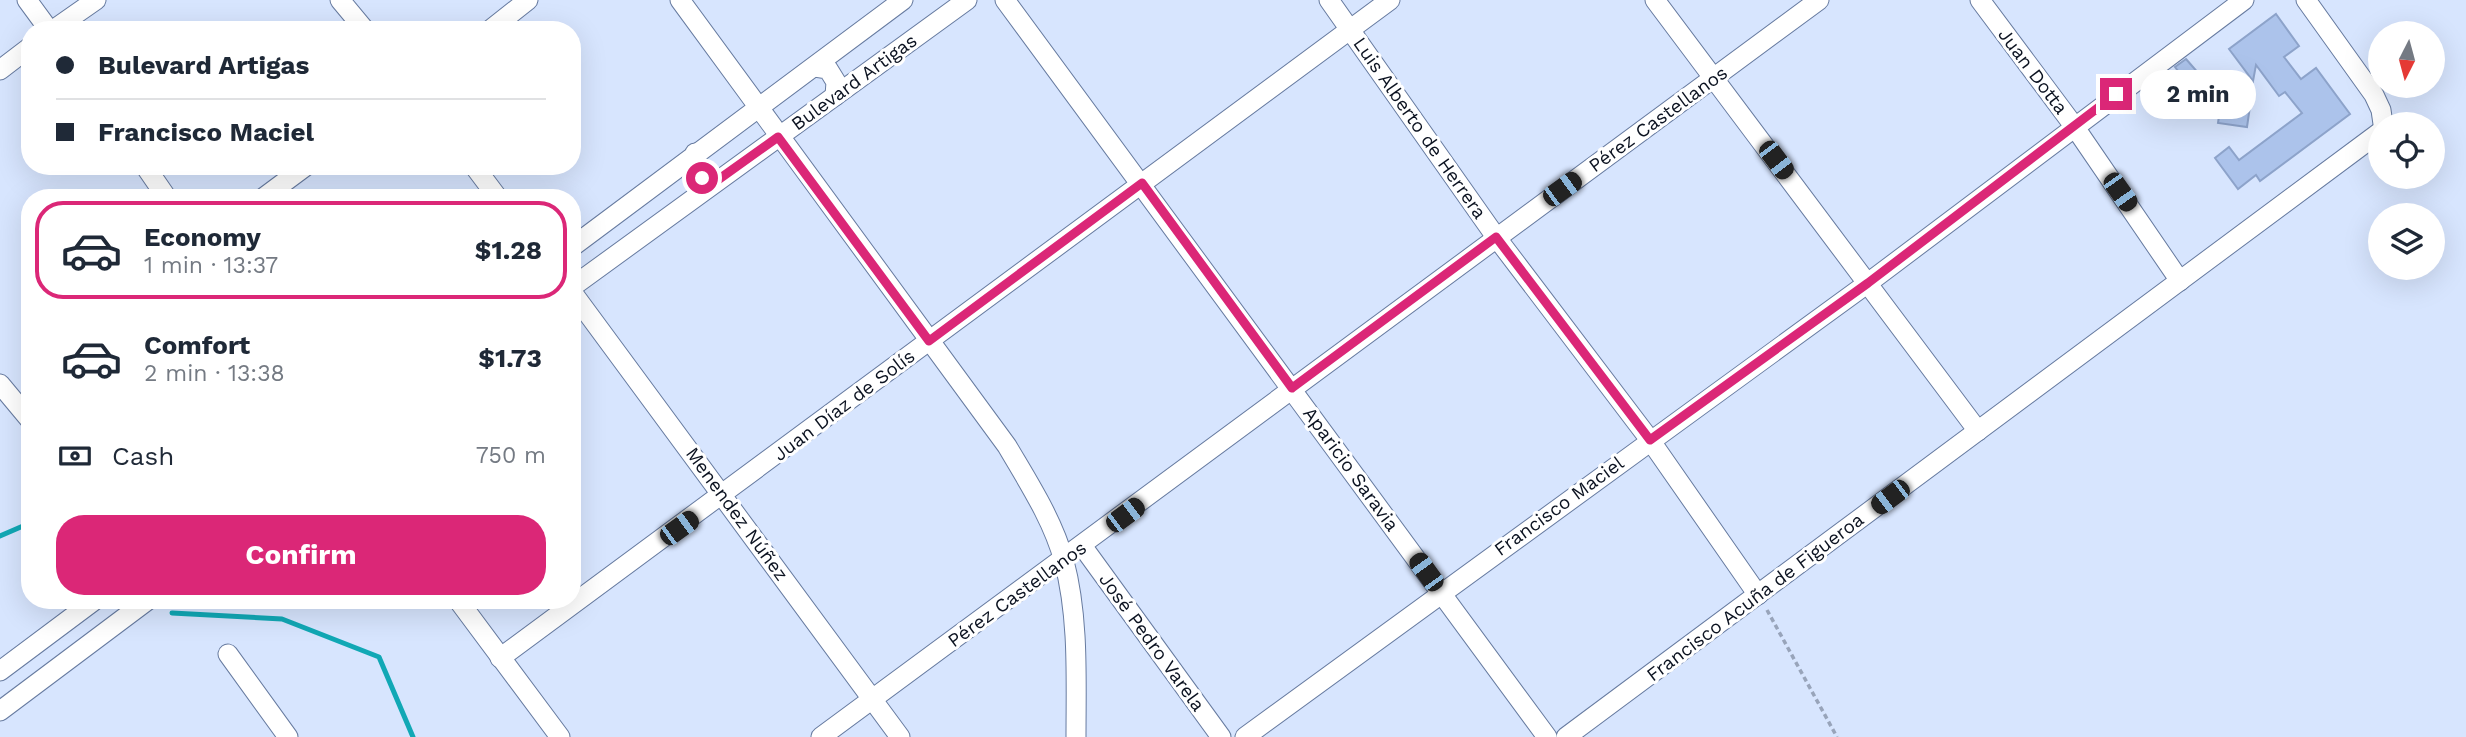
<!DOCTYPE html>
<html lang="en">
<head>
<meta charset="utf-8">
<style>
  body { margin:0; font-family:"Work Sans",sans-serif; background:#f6f6f7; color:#1f2937; height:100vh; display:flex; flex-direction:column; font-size:26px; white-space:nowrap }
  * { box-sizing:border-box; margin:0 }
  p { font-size:23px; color:#747a83 }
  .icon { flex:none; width:38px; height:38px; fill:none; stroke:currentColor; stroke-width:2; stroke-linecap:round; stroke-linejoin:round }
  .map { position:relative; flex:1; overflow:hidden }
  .side { position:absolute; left:21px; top:189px; width:560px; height:420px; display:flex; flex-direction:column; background:#fff; border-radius:28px; box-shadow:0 7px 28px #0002 }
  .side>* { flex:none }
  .top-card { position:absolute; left:21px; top:21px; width:560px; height:154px; border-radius:28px; box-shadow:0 7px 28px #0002; display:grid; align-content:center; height:154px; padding:0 35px; background:#fff }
  .needle { width:46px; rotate:186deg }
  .buttons { position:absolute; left:2368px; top:21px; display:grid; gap:14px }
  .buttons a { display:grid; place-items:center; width:77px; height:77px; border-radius:50%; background:#fff; box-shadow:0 7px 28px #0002; font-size:35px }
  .end { position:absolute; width:32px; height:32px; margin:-16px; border:9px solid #db2777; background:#fff; box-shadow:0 0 0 4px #fff }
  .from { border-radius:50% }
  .bubble { position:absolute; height:49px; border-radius:24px; background:#fff; box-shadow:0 7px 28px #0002; font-size:23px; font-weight:700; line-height:49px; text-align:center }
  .car { position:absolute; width:21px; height:42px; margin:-21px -10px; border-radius:9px; box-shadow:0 0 5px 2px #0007; background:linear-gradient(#222 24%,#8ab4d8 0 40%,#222 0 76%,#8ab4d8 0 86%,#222 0) }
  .top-card b { display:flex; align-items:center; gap:24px; height:66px; font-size:26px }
  .top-card b+b { border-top:2px solid #e0e1e3 }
  .top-card i { width:18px; height:18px; background:#1f2937 }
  ul { padding:12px 0 0; list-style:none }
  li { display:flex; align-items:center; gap:21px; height:98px; margin:0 14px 10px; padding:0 21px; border:4px solid transparent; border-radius:28px }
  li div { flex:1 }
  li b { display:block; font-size:26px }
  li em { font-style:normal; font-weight:700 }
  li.active { border-color:#db2777 }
  li>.icon { width:63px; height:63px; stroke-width:1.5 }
  .pay { display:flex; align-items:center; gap:18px; height:77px; padding:0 35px; font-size:26px }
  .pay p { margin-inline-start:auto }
  .primary-button { display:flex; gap:14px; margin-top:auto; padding:14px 35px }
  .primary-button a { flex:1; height:80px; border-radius:28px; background:#db2777; color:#fff; font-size:28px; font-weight:700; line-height:80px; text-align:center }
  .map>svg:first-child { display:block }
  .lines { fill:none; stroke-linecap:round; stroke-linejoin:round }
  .stream { stroke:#11a8b5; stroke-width:5 }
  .building { fill:#acc3eb; stroke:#8da3ca; stroke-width:2 }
  .minor-casing { stroke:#677ba0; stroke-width:21 }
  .path { stroke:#98a4ba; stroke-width:3.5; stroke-dasharray:5 3.5; stroke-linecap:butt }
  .minor { stroke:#fff; stroke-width:19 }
  .route { stroke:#db2777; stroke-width:9 }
  .labels { text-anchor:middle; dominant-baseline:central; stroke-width:6; stroke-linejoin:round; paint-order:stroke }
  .street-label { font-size:19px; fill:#0b1220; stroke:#fff }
</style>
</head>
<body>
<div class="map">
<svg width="2466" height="737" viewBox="0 0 2466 737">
  <rect width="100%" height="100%" fill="#d7e5fe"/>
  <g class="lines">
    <g class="stream">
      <polyline points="0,536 30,523"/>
      <polyline points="172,613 282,619 379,657 413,737"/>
    </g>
  </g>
  <g class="building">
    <polygon points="2276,14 2299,46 2284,57 2301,79 2316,68 2350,114 2260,181 2256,175 2238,189 2215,158 2229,147 2239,160 2302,113 2285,92 2279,96 2256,65 2253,81 2229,49"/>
    <polygon points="2186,59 2214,91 2201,101 2175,67"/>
    <polygon points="2222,95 2251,99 2247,127 2218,123"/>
  </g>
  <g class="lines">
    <defs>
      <g id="minor">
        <polyline points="27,0 49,30"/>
        <polyline points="340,0 365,30"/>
        <path d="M680,0l327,446c21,36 46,74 57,115 15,57 12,118 12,176"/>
        <polyline points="1005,0 1547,737"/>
        <polyline points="1329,0 1496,237 1650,440 1758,595"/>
        <polyline points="1655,0 1978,431"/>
        <polyline points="1980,0 2074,126 2180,281"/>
        <polyline points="2306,0 2374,95 2381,110 2383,124"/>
        <polyline points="53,30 96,0"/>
        <polyline points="490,30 528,0"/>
        <polyline points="815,67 828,69 836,82 835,96"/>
        <polyline points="0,70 30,47"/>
        <path d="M695,153c0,17 4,24 20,29"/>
        <polyline points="145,166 167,198"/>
        <polyline points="474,166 498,198"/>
        <polyline points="263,198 306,166"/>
        <polyline points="572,247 903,0"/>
        <polyline points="572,287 967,0"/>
        <polyline points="572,292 900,737"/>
        <polyline points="0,384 30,420"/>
        <polyline points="1083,547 1221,737"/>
        <polyline points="458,600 560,737"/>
        <polyline points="228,654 288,737"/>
        <polyline points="500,658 1390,0"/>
        <polyline points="0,671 95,600"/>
        <polyline points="0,711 148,600"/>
        <polyline points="821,737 1819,0"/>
        <polyline points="1245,737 1868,283 2244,0"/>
        <polyline points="1566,737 2380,132"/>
      </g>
    </defs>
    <use href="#minor" class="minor-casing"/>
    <polyline class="path" points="1767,610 1837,737"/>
    <use href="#minor" class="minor"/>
  </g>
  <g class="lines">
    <polyline class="route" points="702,178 715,182 778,137 929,341 1142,183 1292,388 1496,237 1650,440 1868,283 2116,94"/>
  </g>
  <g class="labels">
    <g class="street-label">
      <text transform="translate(2033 71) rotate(53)">Juan Dotta</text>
      <text transform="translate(854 82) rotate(-36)">Bulevard Artigas</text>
      <text transform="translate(1658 119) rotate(-36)">Pérez Castellanos</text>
      <text transform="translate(1420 128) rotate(55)">Luis Alberto de Herrera</text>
      <text transform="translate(844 405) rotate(-37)">Juan Díaz de Solís</text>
      <text transform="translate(1351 469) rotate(54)">Aparicio Saravia</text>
      <text transform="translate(1559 506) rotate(-36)">Francisco Maciel</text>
      <text transform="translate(737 514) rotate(54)">Menendez Núñez</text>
      <text transform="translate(1017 594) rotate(-36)">Pérez Castellanos</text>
      <text transform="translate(1755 597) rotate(-37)">Francisco Acuña de Figueroa</text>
      <text transform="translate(1152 642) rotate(54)">José Pedro Varela</text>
    </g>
  </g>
</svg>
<div class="buttons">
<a><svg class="needle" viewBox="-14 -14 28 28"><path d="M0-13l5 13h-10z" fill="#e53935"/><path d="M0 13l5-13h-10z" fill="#747a83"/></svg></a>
<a><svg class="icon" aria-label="locate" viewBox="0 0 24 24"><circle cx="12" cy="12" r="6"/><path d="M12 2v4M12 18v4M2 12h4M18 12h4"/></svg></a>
<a><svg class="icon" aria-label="layers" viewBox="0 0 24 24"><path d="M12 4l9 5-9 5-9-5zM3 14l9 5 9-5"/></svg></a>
</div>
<i class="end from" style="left:702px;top:178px"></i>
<i class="end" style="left:2116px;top:94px"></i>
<div class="bubble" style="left:2140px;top:70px;width:116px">2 min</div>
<i class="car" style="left:1776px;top:160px;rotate:143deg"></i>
<i class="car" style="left:1562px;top:189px;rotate:54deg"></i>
<i class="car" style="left:2120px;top:192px;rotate:145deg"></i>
<i class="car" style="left:1890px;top:497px;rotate:233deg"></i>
<i class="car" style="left:1125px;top:515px;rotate:53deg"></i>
<i class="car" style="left:679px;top:528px;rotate:54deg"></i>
<i class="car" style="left:1426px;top:572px;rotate:324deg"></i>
<div class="top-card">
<b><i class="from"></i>Bulevard Artigas</b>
<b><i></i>Francisco Maciel</b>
</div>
<section class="side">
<ul>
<li class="active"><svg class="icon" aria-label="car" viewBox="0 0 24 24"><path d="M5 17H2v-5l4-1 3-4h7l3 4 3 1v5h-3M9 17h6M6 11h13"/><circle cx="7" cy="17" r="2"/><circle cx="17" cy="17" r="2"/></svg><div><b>Economy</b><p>1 min · 13:37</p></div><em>$1.28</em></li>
<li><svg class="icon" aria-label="car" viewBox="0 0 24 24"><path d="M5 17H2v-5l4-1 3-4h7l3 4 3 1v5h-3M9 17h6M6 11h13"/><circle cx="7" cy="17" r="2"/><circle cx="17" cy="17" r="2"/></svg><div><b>Comfort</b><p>2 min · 13:38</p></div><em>$1.73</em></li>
</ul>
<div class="pay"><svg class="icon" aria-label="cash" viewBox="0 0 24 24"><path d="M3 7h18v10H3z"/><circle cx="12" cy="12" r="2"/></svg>Cash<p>750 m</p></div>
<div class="primary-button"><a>Confirm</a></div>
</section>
</div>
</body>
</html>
